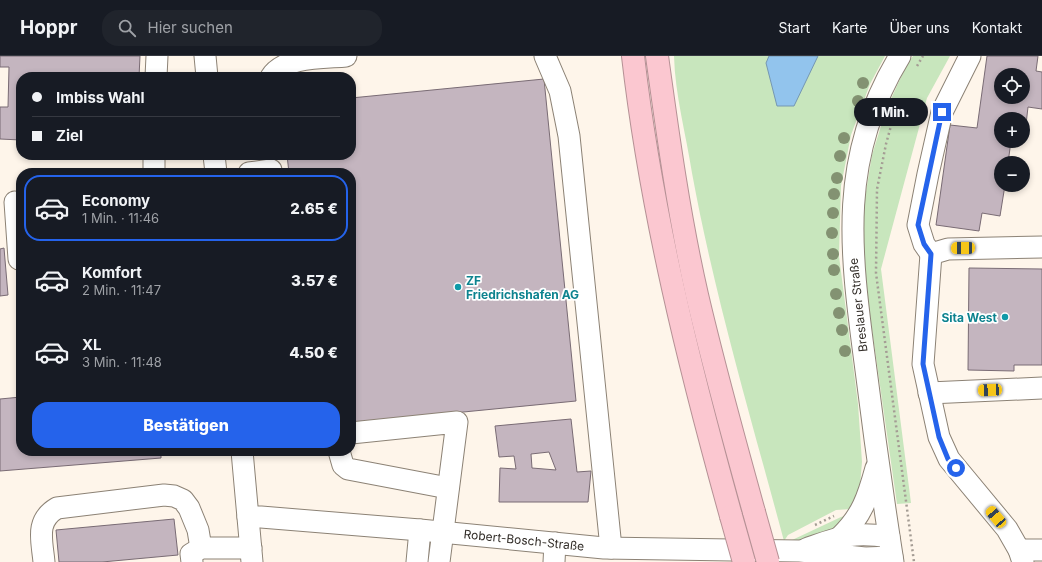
<!DOCTYPE html>
<html lang="de">
<head>
<meta charset="utf-8">
<style>
  body { margin:0; font-family:Inter,sans-serif; background:#20242c; color:#f1f3f6; height:100vh; display:flex; flex-direction:column; font-size:15px; white-space:nowrap }
  * { box-sizing:border-box; margin:0 }
  p { font-size:13px; color:#9ea1a6 }
  .icon { flex:none; width:22px; height:22px; fill:none; stroke:currentColor; stroke-width:2; stroke-linecap:round; stroke-linejoin:round }
  .map { position:relative; flex:1; overflow:hidden }
  .details { position:absolute; left:16px; top:112px; width:340px; height:288px; display:flex; flex-direction:column; background:#171b24; border-radius:16px; box-shadow:0 2px 6px #0003 }
  .details>* { flex:none }
  .banner { position:absolute; left:16px; top:16px; width:340px; height:88px; border-radius:16px; box-shadow:0 2px 6px #0003; display:grid; align-content:center; height:88px; padding:0 16px; background:#171b24 }
  .fabs { position:absolute; left:994px; top:12px; display:grid; gap:8px }
  .fabs a { display:grid; place-items:center; width:36px; height:36px; border-radius:50%; background:#171b24; box-shadow:0 2px 6px #0003; font-size:20px }
  .end { position:absolute; width:18px; height:18px; margin:-9px; border:5px solid #2563eb; background:#fff; box-shadow:0 0 0 2px #fff }
  .from { border-radius:50% }
  .bubble { position:absolute; height:28px; border-radius:14px; background:#171b24; box-shadow:0 2px 6px #0003; font-size:13px; font-weight:800; line-height:28px; text-align:center }
  .car { position:absolute; width:12px; height:24px; margin:-12px -6px; border-radius:5px; box-shadow:0 0 3px 1px #0007; background:linear-gradient(#f5c518 24%,#345 0 40%,#f5c518 0 76%,#345 0 86%,#f5c518 0) }
  .banner b { display:flex; align-items:center; gap:14px; height:38px; font-size:15px }
  .banner b+b { border-top:1px solid #363941 }
  .banner i { width:10px; height:10px; background:#f1f3f6 }
  ul { padding:7px 0 0; list-style:none }
  li { display:flex; align-items:center; gap:12px; height:66px; margin:0 8px 6px; padding:0 8px; border:2px solid transparent; border-radius:16px }
  li div { flex:1 }
  li b { display:block; font-size:15px }
  li em { font-style:normal; font-weight:800 }
  li.selected { border-color:#2563eb }
  li>.icon { width:36px; height:36px; stroke-width:1.5 }
  .action { display:flex; gap:8px; margin-top:auto; padding:8px 16px }
  .action a { flex:1; height:46px; border-radius:16px; background:#2563eb; color:#fff; font-size:16px; font-weight:800; line-height:46px; text-align:center }
  header { display:flex; align-items:center; gap:24px; box-sizing:border-box; height:56px; padding:0 20px; background:#171b24; border-bottom:1px solid #363941 }
  header strong { font-size:19px }
  nav { display:flex; gap:22px; margin-inline-start:auto; font-size:14px }
  .search { width:280px; height:36px; background:#20242c; display:flex; align-items:center; gap:10px; box-sizing:border-box; padding:0 14px; border-radius:16px; color:#9ea1a6; font-size:15px }
  .map>svg:first-child { display:block }
  .green { fill:#c8e6bd }
  .water { fill:#92c4ed; stroke:#7597b2 }
  .building { fill:#c4b5bf; stroke:#796b74; fill-rule:evenodd }
  .lines { fill:none; stroke-linecap:round; stroke-linejoin:round }
  .minor-casing { stroke:#8c8275; stroke-width:23 }
  .highway-casing { stroke:#b59195; stroke-width:24 }
  .path { stroke:#a49c94; stroke-width:2.5; stroke-dasharray:2 3; stroke-linecap:butt }
  .minor { stroke:#fff; stroke-width:21 }
  .highway { stroke:#fbc7d0; stroke-width:22 }
  .highway-bridge-casing { stroke:#b59195; stroke-width:24; stroke-linecap:butt }
  .highway-bridge { stroke:#fbc7d0; stroke-width:22 }
  .tree { fill:#839272 }
  .route { stroke:#2563eb; stroke-width:5 }
  .culture-dot { fill:#0f9aa8; stroke:#fff; stroke-width:1.5 }
  .labels { text-anchor:middle; dominant-baseline:central; stroke-width:3.5; stroke-linejoin:round; paint-order:stroke }
  .culture-label { font-size:12px; font-weight:bold; fill:#0d838f; stroke:#fff; text-anchor:start }
  .street-label { font-size:12px; fill:#322d28; stroke:#fff }
</style>
</head>
<body>
<header>
<strong>Hoppr</strong>
<div class="search"><svg class="icon" aria-label="search" viewBox="0 0 24 24"><circle cx="10" cy="10" r="6"/><path d="M15 15l6 6"/></svg>Hier suchen</div>
<nav><a>Start</a><a>Karte</a><a>Über uns</a><a>Kontakt</a></nav>
</header>
<div class="map">
<svg width="1042" height="506" viewBox="0 0 1042 506">
  <rect width="100%" height="100%" fill="#fef5ea"/>
  <g class="green">
    <path d="M674,0h211l-15,28 -19,51 -10,51 -2,70 19,148 4,58 -3,35 -8,12 -15,1 -48,25 -4,6c-33,-123 -69,-243 -92,-368 -6,-39 -17,-78 -18,-117z"/>
    <polygon points="913,0 950,0 927,42 881,213 911,447 897,448 864,218 864,148 872,99 886,54 906,10"/>
    <polygon points="845,460 842,471 806,485 790,485 841,461"/>
  </g>
  <polygon class="water" points="769,0 818,0 794,50 777,50 766,7"/>
  <g class="building">
    <polygon points="0,0 140,0 139,21 21,21 21,84 0,83 0,51 8,51 9,11 0,11"/>
    <path d="M987,0h51l-2,15 6,1v37l-14,-2 -4,35 -4,-1h3v-22h-22v22h10l-3,22h-7v22h4l-5,31 -18,-3 -3,18 -43,-6 14,-100 27,3zM1001,19h22v22h-22z"/>
    <polygon points="544,23 576,345 351,367 351,117 289,117 287,99 351,99 351,42"/>
    <polygon points="4,192 8,239 0,240 0,193"/>
    <polygon points="969,212 1042,213 1042,309 1014,309 1014,315 968,314"/>
    <polygon points="21,341 21,395 161,395 161,402 0,415 0,343"/>
    <path d="M571,363l6,53 14,-1 -3,31h-89l1,-34 16,1 -2,-13 -15,1 -4,-31zM549,396l7,18 -24,-2 -1,-14z"/>
    <polygon points="174,463 178,499 102,506 59,506 56,474"/>
  </g>
  <g class="lines">
    <defs>
      <g id="minor">
        <polyline points="205,0 207,21"/>
        <polyline points="545,0 560,35 569,80 611,492"/>
        <polyline points="156,21 157,0"/>
        <path d="M271,21c13,-21 53,-19 75,-21"/>
        <polyline points="214,99 216,117"/>
        <polyline points="154,117 154,99"/>
        <polyline points="249,117 271,114"/>
        <polyline points="15,146 19,203"/>
        <polyline points="931,198 924,188 918,169 928,118 942,56 970,0"/>
        <polyline points="929,337 1042,332"/>
        <polyline points="351,377 457,366 439,506"/>
        <polyline points="242,395 252,506"/>
        <polyline points="339,395 343,409 348,413 448,432"/>
        <polyline points="248,461 261,461 420,474 604,492 800,495 865,502 892,501"/>
        <path d="M840,481c22,-21 28,-40 36,-69"/>
        <path d="M806,493c34,-12 46,-18 83,-12"/>
        <polyline points="1019,494 1042,494"/>
        <path d="M44,506c-2,-22 -9,-41 13,-54l107,-13 10,1 9,4 6,8 9,22 3,18"/>
        <polyline points="192,506 191,498 201,492 251,492"/>
        <polyline points="417,506 420,474"/>
        <polyline points="554,506 555,487"/>
        <path d="M893,506c-10,-64 -19,-128 -27,-192 -15,-114 -30,-210 34,-314"/>
        <polyline points="1023,506 1019,494 1007,473 949,403 939,381 923,308 931,198 948,193 1042,191"/>
      </g>
      <g id="highway">
        <path d="M633,0c18,156 56,309 98,460"/>
        <path d="M657,0c11,80 22,160 40,239 17,73 37,145 57,217"/>
      </g>
    </defs>
    <use href="#minor" class="minor-casing"/>
    <use href="#highway" class="highway-casing"/>
    <g class="path">
      <polyline points="917,10 923,0"/>
      <polyline points="897,48 886,88 877,133 876,217 914,506"/>
      <polyline points="815,469 834,460"/>
    </g>
    <use href="#minor" class="minor"/>
    <use href="#highway" class="highway"/>
    <defs>
      <g id="highway-bridge">
        <polyline points="754,456 768,506"/>
        <polyline points="731,460 744,506"/>
      </g>
    </defs>
    <use href="#highway-bridge" class="highway-bridge-casing"/>
    <use href="#highway-bridge" class="highway-bridge"/>
  </g>
  <g class="tree">
    <circle cx="863" cy="27" r="6"/>
    <circle cx="858" cy="45" r="6"/>
    <circle cx="844" cy="82" r="6"/>
    <circle cx="840" cy="100" r="6"/>
    <circle cx="837" cy="122" r="6"/>
    <circle cx="834" cy="138" r="6"/>
    <circle cx="833" cy="157" r="6"/>
    <circle cx="832" cy="177" r="6"/>
    <circle cx="833" cy="198" r="6"/>
    <circle cx="834" cy="214" r="6"/>
    <circle cx="836" cy="238" r="6"/>
    <circle cx="839" cy="257" r="6"/>
    <circle cx="842" cy="274" r="6"/>
    <circle cx="845" cy="295" r="6"/>
  </g>
  <g class="lines">
    <polyline class="route" points="942,56 918,169 924,188 931,198 923,308 939,381 948,403 956,412"/>
  </g>
  <g class="culture-dot">
    <circle cx="458" cy="231" r="4"/>
    <circle cx="1005" cy="261" r="4"/>
  </g>
  <g class="labels">
    <g class="culture-label">
      <text x="466" y="224">ZF<tspan x="466" dy="14">Friedrichshafen AG</tspan></text>
      <text x="997" y="261" text-anchor="end">Sita West</text>
    </g>
    <g class="street-label">
      <text transform="translate(858 249) rotate(-96)">Breslauer Straße</text>
      <text transform="translate(524 484) rotate(6)">Robert-Bosch-Straße</text>
    </g>
  </g>
</svg>
<div class="fabs">
<a><svg class="icon" aria-label="locate" viewBox="0 0 24 24"><circle cx="12" cy="12" r="6"/><path d="M12 2v4M12 18v4M2 12h4M18 12h4"/></svg></a>
<a>+</a>
<a>−</a>
</div>
<i class="end from" style="left:956px;top:412px"></i>
<i class="end" style="left:942px;top:56px"></i>
<div class="bubble" style="left:854px;top:42px;width:74px">1 Min.</div>
<i class="car" style="left:963px;top:192px;rotate:269deg"></i>
<i class="car" style="left:990px;top:334px;rotate:267deg"></i>
<i class="car" style="left:996px;top:461px;rotate:320deg"></i>
<div class="banner">
<b><i class="from"></i>Imbiss Wahl</b>
<b><i></i>Ziel</b>
</div>
<section class="details">
<ul>
<li class="selected"><svg class="icon" aria-label="car" viewBox="0 0 24 24"><path d="M5 17H2v-5l4-1 3-4h7l3 4 3 1v5h-3M9 17h6M6 11h13"/><circle cx="7" cy="17" r="2"/><circle cx="17" cy="17" r="2"/></svg><div><b>Economy</b><p>1 Min. · 11:46</p></div><em>2.65 €</em></li>
<li><svg class="icon" aria-label="car" viewBox="0 0 24 24"><path d="M5 17H2v-5l4-1 3-4h7l3 4 3 1v5h-3M9 17h6M6 11h13"/><circle cx="7" cy="17" r="2"/><circle cx="17" cy="17" r="2"/></svg><div><b>Komfort</b><p>2 Min. · 11:47</p></div><em>3.57 €</em></li>
<li><svg class="icon" aria-label="car" viewBox="0 0 24 24"><path d="M5 17H2v-5l4-1 3-4h7l3 4 3 1v5h-3M9 17h6M6 11h13"/><circle cx="7" cy="17" r="2"/><circle cx="17" cy="17" r="2"/></svg><div><b>XL</b><p>3 Min. · 11:48</p></div><em>4.50 €</em></li>
</ul>
<div class="action"><a>Bestätigen</a></div>
</section>
</div>
</body>
</html>
